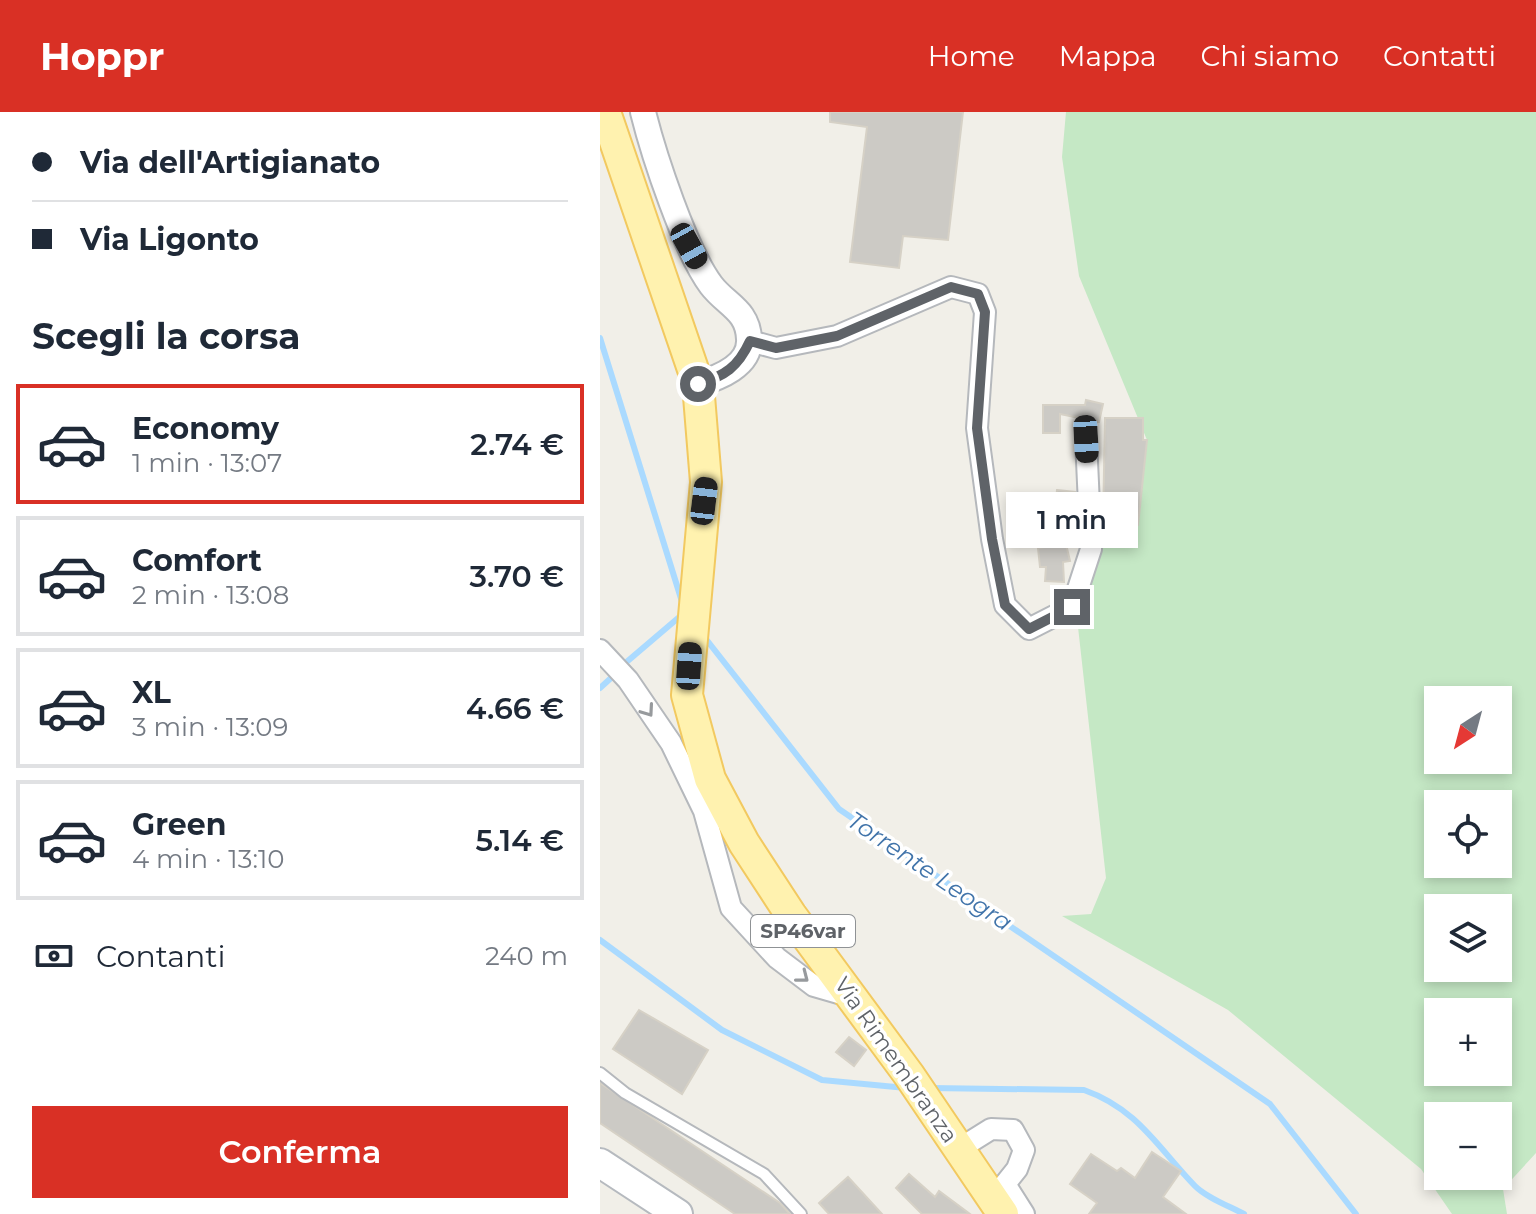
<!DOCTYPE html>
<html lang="it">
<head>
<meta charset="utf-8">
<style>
  body { margin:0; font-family:Montserrat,sans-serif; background:#f6f6f7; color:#1f2937; height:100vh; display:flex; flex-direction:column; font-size:30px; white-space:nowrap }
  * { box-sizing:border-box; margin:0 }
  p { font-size:26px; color:#747a83 }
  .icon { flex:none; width:44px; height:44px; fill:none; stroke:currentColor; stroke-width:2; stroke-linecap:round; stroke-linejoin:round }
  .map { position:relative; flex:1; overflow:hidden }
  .sheet { display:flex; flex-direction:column; background:#fff; width:600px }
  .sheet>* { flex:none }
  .top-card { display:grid; align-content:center; height:176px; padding:0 32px; background:#fff }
  .needle { width:52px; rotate:216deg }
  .buttons { position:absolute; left:824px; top:574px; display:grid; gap:16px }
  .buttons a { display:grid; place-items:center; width:88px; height:88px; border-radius:0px; background:#fff; box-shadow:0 4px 12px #0003; font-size:40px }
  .end { position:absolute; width:36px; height:36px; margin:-18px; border:10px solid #5f6368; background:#fff; box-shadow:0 0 0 4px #fff }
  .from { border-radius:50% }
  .bubble { position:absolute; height:56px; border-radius:0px; background:#fff; box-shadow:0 4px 12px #0003; font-size:26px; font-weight:600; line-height:56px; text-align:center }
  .car { position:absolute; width:24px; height:48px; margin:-24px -12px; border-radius:10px; box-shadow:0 0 6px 2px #0007; background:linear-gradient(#222 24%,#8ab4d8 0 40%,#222 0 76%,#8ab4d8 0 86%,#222 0) }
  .top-card b { display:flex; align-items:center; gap:28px; height:76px; font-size:30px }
  .top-card b+b { border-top:2px solid #e0e1e3 }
  .top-card i { width:20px; height:20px; background:#1f2937 }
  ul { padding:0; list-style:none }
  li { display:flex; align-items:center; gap:24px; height:120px; margin:0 16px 12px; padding:0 16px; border:4px solid #e0e1e3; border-radius:0px }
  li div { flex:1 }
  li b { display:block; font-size:30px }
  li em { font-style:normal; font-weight:600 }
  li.on { border-color:#d93025 }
  li>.icon { width:72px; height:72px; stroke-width:1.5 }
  h2 { padding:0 32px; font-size:36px; line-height:96px }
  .pay { display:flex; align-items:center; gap:20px; height:88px; padding:0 32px; font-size:30px }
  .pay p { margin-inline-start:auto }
  .action { display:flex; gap:16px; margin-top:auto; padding:16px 32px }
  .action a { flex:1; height:92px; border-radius:0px; background:#d93025; color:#fff; font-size:32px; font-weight:600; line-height:92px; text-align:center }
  header { display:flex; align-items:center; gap:48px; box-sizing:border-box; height:112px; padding:0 40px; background:#d93025; color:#fff }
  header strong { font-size:38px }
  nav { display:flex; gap:44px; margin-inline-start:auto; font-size:28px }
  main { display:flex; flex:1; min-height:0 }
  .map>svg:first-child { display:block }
  .green { fill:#c5e8c5; fill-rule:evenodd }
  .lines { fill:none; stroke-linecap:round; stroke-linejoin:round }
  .stream { stroke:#aadaff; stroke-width:6 }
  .building { fill:#cccac5; stroke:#d6d1c6; stroke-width:2 }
  .service-casing { stroke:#b5b8bc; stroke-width:14 }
  .minor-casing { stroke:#b5b8bc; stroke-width:24 }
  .tertiary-casing { stroke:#b5b8bc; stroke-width:28 }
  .secondary-casing { stroke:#b6babf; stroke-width:32 }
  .primary-casing { stroke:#f2c960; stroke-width:34 }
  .service { stroke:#fff; stroke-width:10 }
  .minor { stroke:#fff; stroke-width:20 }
  .tertiary { stroke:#fff; stroke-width:24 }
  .secondary { stroke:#fff; stroke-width:28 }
  .primary { stroke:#fff2af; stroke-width:30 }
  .oneway { stroke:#979a9d }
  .route { stroke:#5f6368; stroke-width:10 }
  .labels { text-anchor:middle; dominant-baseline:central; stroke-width:7; stroke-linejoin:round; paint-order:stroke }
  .shield { fill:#fff; stroke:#8f9295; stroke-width:2 }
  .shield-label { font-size:20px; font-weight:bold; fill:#5f6368 }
  .street-label { font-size:22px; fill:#5f6368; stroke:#fff }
  .water-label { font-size:24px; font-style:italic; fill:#4174aa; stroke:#fff }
</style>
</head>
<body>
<header>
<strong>Hoppr</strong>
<nav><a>Home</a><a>Mappa</a><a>Chi siamo</a><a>Contatti</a></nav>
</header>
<main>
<section class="sheet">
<div class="top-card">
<b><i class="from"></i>Via dell'Artigianato</b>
<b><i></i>Via Ligonto</b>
</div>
<h2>Scegli la corsa</h2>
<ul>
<li class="on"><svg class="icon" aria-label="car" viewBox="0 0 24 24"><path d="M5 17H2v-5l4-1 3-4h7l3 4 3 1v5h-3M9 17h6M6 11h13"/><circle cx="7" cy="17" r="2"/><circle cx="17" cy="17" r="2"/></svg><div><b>Economy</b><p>1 min · 13:07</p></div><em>2.74 €</em></li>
<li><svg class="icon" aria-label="car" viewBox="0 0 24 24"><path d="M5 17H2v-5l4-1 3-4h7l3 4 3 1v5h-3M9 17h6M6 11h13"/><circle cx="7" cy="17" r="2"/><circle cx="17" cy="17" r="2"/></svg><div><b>Comfort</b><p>2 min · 13:08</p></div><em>3.70 €</em></li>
<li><svg class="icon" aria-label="car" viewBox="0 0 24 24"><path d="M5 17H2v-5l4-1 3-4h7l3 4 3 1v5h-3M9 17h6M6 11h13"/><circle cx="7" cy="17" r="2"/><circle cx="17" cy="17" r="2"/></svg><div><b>XL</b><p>3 min · 13:09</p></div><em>4.66 €</em></li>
<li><svg class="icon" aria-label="car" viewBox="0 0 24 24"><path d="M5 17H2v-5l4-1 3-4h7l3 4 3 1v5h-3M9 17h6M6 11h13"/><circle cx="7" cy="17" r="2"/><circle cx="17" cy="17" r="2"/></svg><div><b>Green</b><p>4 min · 13:10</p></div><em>5.14 €</em></li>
</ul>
<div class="pay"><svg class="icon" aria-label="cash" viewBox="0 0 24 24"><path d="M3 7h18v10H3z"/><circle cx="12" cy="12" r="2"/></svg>Contanti<p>240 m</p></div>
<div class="action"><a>Conferma</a></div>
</section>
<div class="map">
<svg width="936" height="1102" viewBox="0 0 936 1102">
  <rect width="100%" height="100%" fill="#f1efe8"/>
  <path class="green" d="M466,0h470v1041l-33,36 4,25h-55l-31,-45 -193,-159 -166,-94 29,-2 15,-36 -29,-260 27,-93h34l9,-85 -68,-164 -17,-119zM838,588h60v60h-60zM838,692h60v60h-60zM838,796h60v60h-60zM838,900h60v60h-60zM838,1004h60v60h-60z"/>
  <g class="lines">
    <g class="stream">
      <polyline points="0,226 83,493"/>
      <polyline points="102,522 239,697 670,992 756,1102"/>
      <polyline points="23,553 84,501"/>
      <polyline points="0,576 11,566"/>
      <polyline points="0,828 122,918 222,968 306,976"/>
      <path d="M330,976l154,2c54,19 74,58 111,96 12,12 34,20 49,28"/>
    </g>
  </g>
  <g class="building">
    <polygon points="230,0 363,0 348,128 303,124 299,156 250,150 267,15 230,10"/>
    <polygon points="486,288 503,292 499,310 460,302 460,321 443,321 443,293 485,293"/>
    <polygon points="505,306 543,306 543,328 547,328 538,413 503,412"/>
    <polygon points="457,378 475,380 477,409 454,407"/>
    <polygon points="466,432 470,449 463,450 464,470 445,469 446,455 440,455 438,436"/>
    <polygon points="39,898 108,938 82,982 13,937"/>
    <polygon points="249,925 266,938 254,954 236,940"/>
    <polygon points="0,971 180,1091 190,1102 135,1102 0,1011"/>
    <polygon points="552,1040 581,1059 563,1085 586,1102 489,1102 497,1091 470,1072 491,1042 517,1059 521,1056 535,1066"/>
    <polygon points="309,1062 335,1085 339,1079 370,1102 322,1102 296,1076"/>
    <polygon points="248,1065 282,1102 229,1102 219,1091"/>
  </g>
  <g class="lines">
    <defs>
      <polyline id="service" points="0,961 25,981 164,1062 201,1102"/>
      <g id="minor">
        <polyline points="150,229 176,236 237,224 351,175 378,182 385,200 377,316 392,427 405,493 429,517 472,495 491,437 486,327"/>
        <polyline points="0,538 28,568 71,631 104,699 131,796 177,846 214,874 252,885"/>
        <polyline points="359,1037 391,1017 413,1018 424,1038 417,1057 405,1072 424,1102"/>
      </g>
      <path id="tertiary" d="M43,0c11,44 42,138 68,173 15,20 37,25 38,54 2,27 -31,39 -51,45"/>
      <polyline id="secondary" points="0,1051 78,1102"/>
      <polyline id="primary" points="5,0 98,272 106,370 87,583 110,667 144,731 191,803 309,963 403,1102"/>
    </defs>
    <use href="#service" class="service-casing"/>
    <use href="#minor" class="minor-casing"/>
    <use href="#tertiary" class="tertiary-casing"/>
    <use href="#secondary" class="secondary-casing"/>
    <use href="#primary" class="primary-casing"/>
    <use href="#service" class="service"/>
    <use href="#minor" class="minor"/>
    <use href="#tertiary" class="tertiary"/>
    <use href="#secondary" class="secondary"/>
    <use href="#primary" class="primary"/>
  </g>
  <defs><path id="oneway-chevron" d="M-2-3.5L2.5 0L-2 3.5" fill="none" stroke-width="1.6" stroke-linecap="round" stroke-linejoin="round" transform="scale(2)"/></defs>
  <g class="oneway">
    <use href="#oneway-chevron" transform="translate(48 599) rotate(55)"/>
    <use href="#oneway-chevron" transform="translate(203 865) rotate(38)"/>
  </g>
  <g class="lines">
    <path class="route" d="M98,272c27,-8 40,-17 52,-43l26,7 61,-12 114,-49 27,7 7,18 -8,116 15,111 13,66 24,24 43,-22"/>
  </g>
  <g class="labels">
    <rect class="shield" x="151" y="803" width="104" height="32" rx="6"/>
    <g class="shield-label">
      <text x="203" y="819">SP46var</text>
    </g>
    <g class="street-label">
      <text transform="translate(296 948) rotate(55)">Via Rimembranza</text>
    </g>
    <g class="water-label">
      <text transform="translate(330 759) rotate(34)">Torrente Leogra</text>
    </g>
  </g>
</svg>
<div class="buttons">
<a><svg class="needle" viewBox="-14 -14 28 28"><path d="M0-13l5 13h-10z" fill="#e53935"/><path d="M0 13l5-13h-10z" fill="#747a83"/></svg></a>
<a><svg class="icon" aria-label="locate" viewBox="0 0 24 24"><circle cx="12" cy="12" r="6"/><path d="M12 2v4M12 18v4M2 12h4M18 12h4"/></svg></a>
<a><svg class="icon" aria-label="layers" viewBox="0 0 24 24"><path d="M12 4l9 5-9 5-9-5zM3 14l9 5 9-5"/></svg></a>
<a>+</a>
<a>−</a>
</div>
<i class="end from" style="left:98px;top:272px"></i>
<i class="end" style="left:472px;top:495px"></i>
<div class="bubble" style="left:406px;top:380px;width:132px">1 min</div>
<i class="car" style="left:89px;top:134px;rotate:151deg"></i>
<i class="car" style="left:486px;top:327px;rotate:177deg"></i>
<i class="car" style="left:104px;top:389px;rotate:7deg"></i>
<i class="car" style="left:89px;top:554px;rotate:4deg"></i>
</div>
</main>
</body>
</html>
